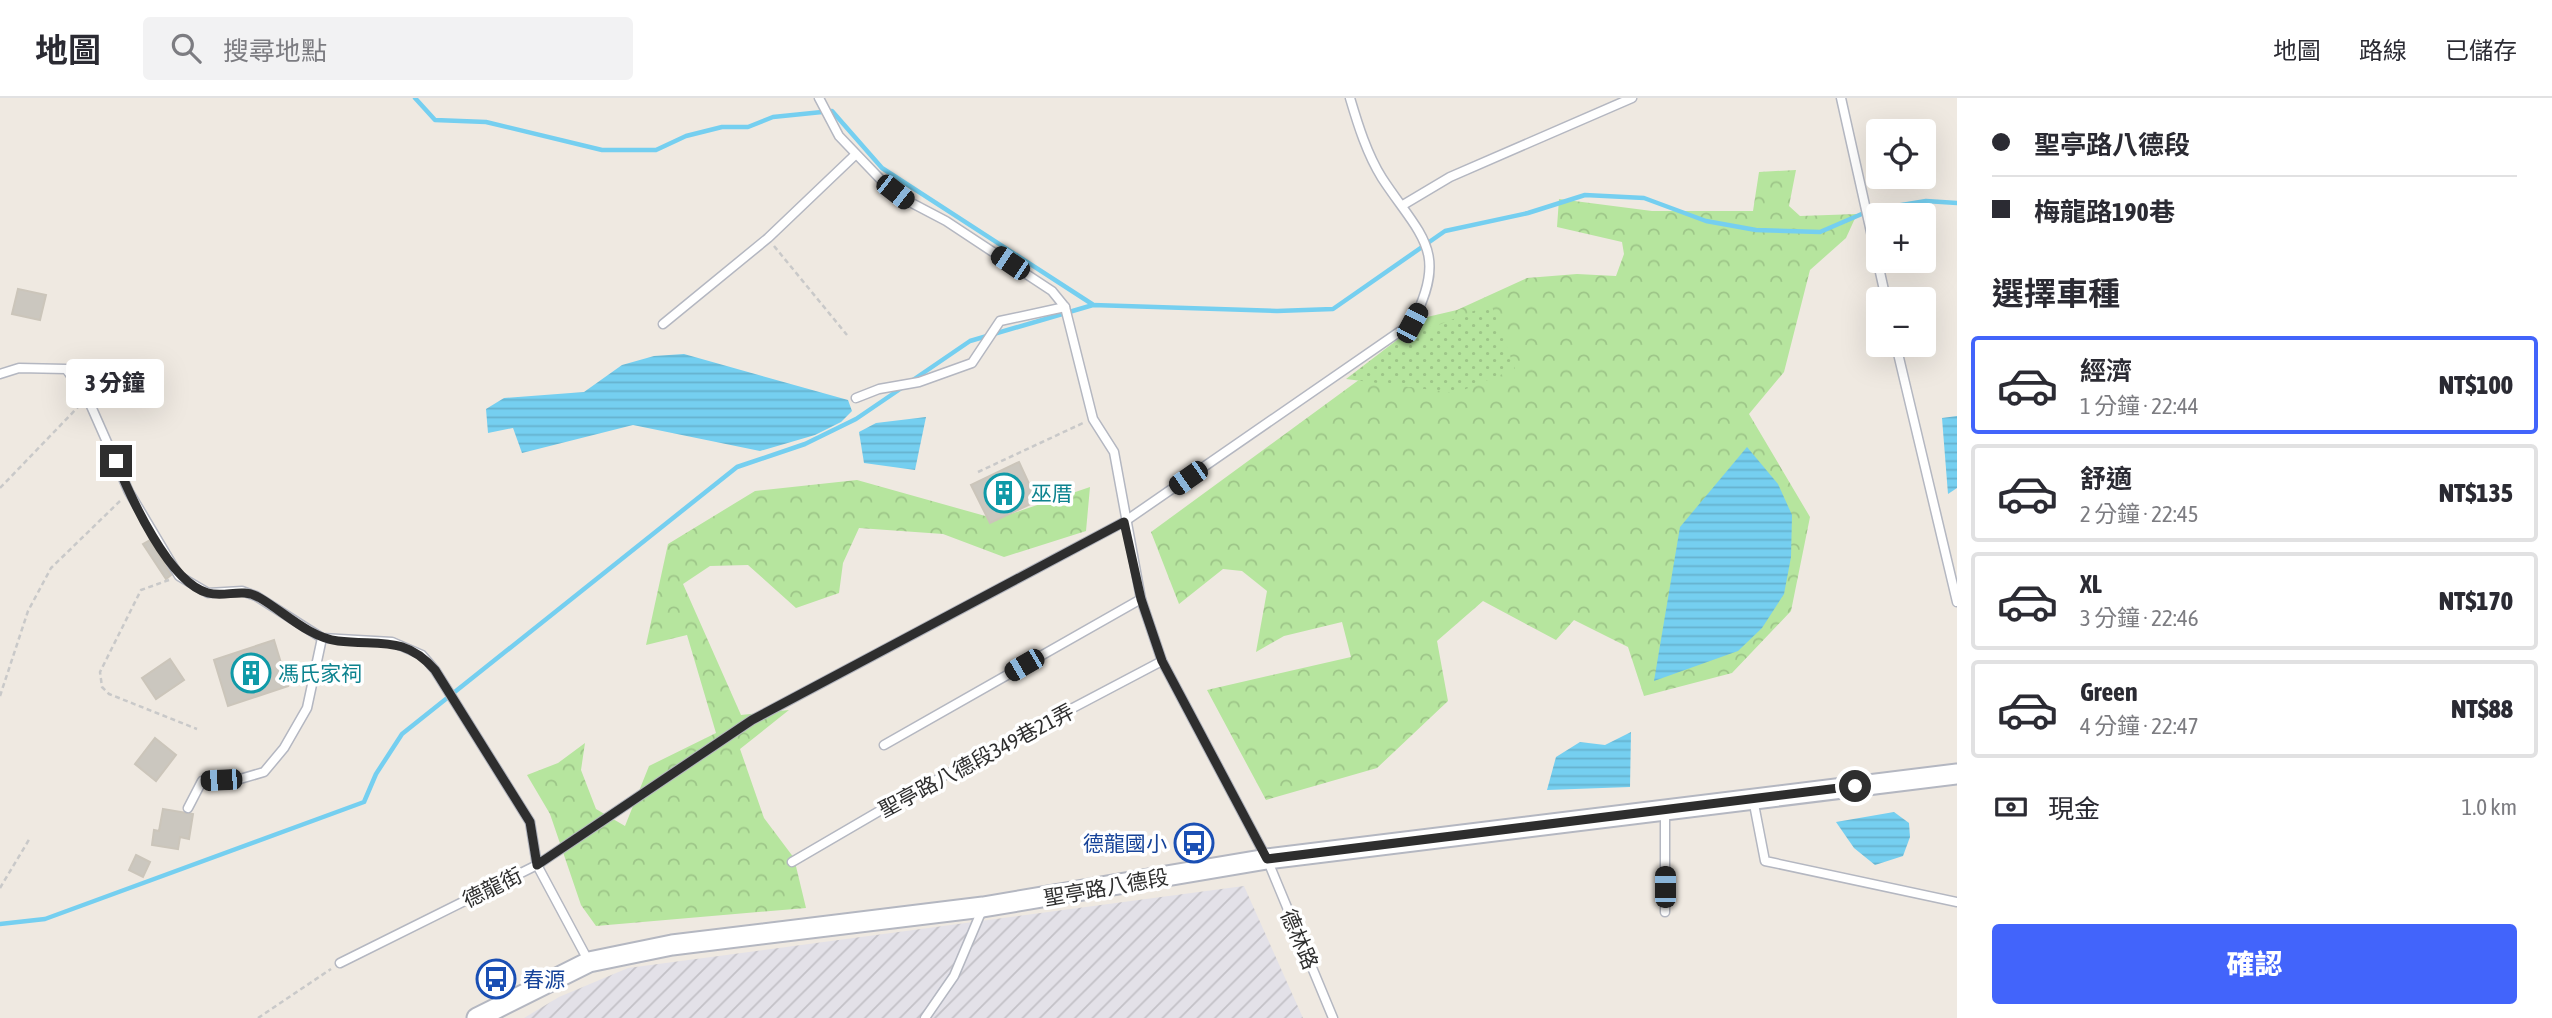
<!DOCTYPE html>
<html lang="zh-TW">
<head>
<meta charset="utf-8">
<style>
  body { margin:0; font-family:"Asap Condensed","Noto Sans TC",sans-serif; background:#f2f2f3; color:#2b2b33; height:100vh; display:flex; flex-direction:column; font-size:26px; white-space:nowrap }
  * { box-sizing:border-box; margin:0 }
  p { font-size:23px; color:#7c7c81 }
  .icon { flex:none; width:38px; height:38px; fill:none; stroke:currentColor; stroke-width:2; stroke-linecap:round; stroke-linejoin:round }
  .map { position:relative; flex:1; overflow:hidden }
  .panel { display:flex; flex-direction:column; background:#fff; width:595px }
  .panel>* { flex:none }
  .banner { display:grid; align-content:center; height:154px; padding:0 35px; background:#fff }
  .tools { position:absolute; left:1866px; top:21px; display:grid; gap:14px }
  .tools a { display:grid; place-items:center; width:70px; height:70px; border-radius:7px; background:#fff; box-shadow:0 7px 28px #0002; font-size:35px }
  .end { position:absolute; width:32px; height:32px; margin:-16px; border:9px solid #2e2e2e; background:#fff; box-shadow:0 0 0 4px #fff }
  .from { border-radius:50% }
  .bubble { position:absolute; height:49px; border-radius:7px; background:#fff; box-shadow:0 7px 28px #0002; font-size:23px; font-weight:800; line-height:49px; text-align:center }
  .car { position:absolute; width:21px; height:42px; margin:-21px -10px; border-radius:9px; box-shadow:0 0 5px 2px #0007; background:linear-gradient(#222 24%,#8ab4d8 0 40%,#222 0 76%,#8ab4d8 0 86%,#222 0) }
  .banner b { display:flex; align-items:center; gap:24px; height:66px; font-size:26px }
  .banner b+b { border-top:2px solid #e1e1e2 }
  .banner i { width:18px; height:18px; background:#2b2b33 }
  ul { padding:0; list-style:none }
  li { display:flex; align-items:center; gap:21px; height:98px; margin:0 14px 10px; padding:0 21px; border:4px solid #e1e1e2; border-radius:7px }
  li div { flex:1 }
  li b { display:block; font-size:26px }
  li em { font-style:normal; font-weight:800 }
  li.on { border-color:#4264fb }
  li>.icon { width:63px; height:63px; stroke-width:1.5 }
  h2 { padding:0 35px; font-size:32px; line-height:84px }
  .pay { display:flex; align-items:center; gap:18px; height:77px; padding:0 35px; font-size:26px }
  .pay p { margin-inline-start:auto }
  .cta { display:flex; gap:14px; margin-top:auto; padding:14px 35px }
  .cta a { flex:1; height:80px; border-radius:7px; background:#4264fb; color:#fff; font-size:28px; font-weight:800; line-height:80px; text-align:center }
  header { display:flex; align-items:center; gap:42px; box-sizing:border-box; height:98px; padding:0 35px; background:#fff; border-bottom:2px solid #e1e1e2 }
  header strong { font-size:33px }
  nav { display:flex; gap:38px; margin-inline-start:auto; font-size:24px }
  .search { width:490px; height:63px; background:#f2f2f3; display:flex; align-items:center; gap:18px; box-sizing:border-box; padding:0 24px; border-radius:7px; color:#7c7c81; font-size:26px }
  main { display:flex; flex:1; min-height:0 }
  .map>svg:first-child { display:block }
  .industrial { fill:url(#industrial-furrows) }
  .forest { fill:url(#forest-crowns) }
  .park { fill:url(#park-dots) }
  .water { fill:url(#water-rules) }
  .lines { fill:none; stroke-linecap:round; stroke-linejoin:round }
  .stream { stroke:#75cff0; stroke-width:4.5 }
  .building { fill:#cbc7bf; stroke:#cbc5ba; stroke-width:2 }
  .service-casing { stroke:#b4b7c1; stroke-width:11 }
  .tertiary-casing { stroke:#b4b7c1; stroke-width:23 }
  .path { stroke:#c9c9c9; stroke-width:2.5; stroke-dasharray:5 3.5; stroke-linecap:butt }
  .service { stroke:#fff; stroke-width:8 }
  .tertiary { stroke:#fff; stroke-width:19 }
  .route { stroke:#2e2e2e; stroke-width:9 }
  .labels { text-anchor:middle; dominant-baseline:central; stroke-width:7; stroke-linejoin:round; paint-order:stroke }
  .culture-label { font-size:21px; fill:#0d838f; stroke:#fff; text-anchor:start }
  .street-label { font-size:21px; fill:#2e2e2e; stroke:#fff }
  .transit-label { font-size:21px; fill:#164399; stroke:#fff; text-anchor:end }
</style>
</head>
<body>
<header>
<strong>地圖</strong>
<div class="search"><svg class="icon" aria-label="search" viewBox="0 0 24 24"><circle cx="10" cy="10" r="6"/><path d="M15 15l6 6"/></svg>搜尋地點</div>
<nav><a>地圖</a><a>路線</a><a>已儲存</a></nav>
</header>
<main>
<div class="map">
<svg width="1957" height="920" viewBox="0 0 1957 920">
  <defs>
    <pattern id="industrial-furrows" width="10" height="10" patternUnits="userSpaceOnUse" patternTransform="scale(1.75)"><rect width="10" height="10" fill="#e3e1e8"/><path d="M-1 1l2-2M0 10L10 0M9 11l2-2" fill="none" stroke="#c3c1c7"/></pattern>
    <pattern id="forest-crowns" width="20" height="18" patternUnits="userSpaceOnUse" patternTransform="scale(1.75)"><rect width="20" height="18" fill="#b6e59e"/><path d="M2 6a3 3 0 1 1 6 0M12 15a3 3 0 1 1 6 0" fill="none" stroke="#9dc588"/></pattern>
    <pattern id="park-dots" width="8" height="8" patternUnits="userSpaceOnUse" patternTransform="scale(1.75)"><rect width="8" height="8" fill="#b6e59e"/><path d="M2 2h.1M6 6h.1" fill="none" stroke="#9dc588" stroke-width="1.8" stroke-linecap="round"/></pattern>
    <pattern id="water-rules" width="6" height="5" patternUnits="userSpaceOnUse" patternTransform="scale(1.75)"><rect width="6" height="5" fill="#75cff0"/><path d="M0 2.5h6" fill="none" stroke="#66b2ce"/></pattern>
  </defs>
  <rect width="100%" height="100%" fill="#efe9e1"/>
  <polygon class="industrial" points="1244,788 1303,920 524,920 559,899 628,870"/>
  <g class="forest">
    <polygon points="1796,72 1789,108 1800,118 1857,116 1846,140 1810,172 1784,274 1749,316 1810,419 1791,513 1732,575 1644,598 1628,549 1574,522 1556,542 1483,503 1437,543 1448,603 1377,670 1266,702 1207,592 1351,559 1342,524 1284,538 1256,554 1267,493 1242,473 1223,471 1179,506 1151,434 1397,254 1427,219 1457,212 1527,180 1577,176 1616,178 1624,156 1622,144 1557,129 1559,101 1652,113 1753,113 1759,74"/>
    <polygon points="857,382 996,421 1090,389 1086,433 1004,459 943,436 859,430 843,465 839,495 796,510 748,467 710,468 683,486 741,617 789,612 740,651 764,720 794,760 806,810 596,828 581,807 550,716 527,677 558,665 585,645 581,672 596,711 625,728 649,668 716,635 687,537 646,547 668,446 755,393"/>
  </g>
  <polygon class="park" points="1491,206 1515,271 1456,295 1346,281 1414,229 1422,215 1431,230"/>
  <g class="water">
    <polygon points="684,256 848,302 852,313 841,324 815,337 760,353 633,327 522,355 513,330 488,335 486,311 504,300 584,294 622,267 654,258"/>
    <polygon points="1957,318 1957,390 1948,396 1942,320"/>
    <polygon points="926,319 915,372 864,365 859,334 876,325"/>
    <polygon points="1747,349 1778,386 1792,417 1791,459 1784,496 1762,530 1738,553 1654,583 1680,429"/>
    <polygon points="1631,634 1630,689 1547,692 1556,659 1580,644 1605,647"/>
    <polygon points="1894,714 1909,725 1910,739 1903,758 1875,767 1854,750 1836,724"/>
  </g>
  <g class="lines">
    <g class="stream">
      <polyline points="415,0 435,22 486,24 602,52 656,52 686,38 722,29 748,29 773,19 832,13 882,70 1092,206"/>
      <polyline points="910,284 970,243 1093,207 1277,213 1333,211 1445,133 1528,115 1585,97 1644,100 1706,123 1756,132 1820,134 1871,112 1926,103 1957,105"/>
      <polyline points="0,826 45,821 364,704 376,676 402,636 737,369 805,346 856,321 903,289"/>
    </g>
  </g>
  <g class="building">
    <polygon points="18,191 46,197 40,222 12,216"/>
    <polygon points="1019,364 1037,403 990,425 971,387"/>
    <polygon points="150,442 171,477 166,481 143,446"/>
    <polygon points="274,542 288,588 228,608 214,562"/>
    <polygon points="170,561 184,582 156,601 142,580"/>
    <polygon points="155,640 176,657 156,683 135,666"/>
    <polygon points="163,711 193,716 189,741 180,739 178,751 152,747 154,732 159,733"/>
    <polygon points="136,757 150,764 143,779 129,772"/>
  </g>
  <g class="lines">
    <defs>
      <g id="service">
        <polyline points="819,0 839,38 884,85 906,102 946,123 1052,193 1065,209 1000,223 972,265 919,284 879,291 856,300"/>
        <polyline points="1841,0 1886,201"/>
        <polyline points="1403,107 1450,79 1632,0"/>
        <polyline points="1065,209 1093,321 1114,354 1141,501 1162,563 1267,761 1333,920"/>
        <polyline points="663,226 768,140 855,57"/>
        <polyline points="1896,247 1957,504"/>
        <polyline points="0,276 19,270 66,271 87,299 129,394 179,478 208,495 242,493 256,498 322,540 392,544 422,557 435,572 530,724 537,767 589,864"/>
        <polyline points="884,647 1141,501"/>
        <polyline points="1753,701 1765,763 1957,804"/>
        <polyline points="188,710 202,683 240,681 264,674 284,650 307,610 322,540"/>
        <polyline points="1665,712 1665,814"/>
        <polyline points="792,764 900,701 1162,563"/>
        <path d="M340,865l197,-98 215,-145 372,-198 288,-199c38,-72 8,-87 -30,-145 -15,-24 -24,-53 -32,-80"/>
        <polyline points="925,920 954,878 982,812"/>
      </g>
      <polyline id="tertiary" points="477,920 589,864 672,847 983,809 1267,761 1957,676"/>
    </defs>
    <use href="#service" class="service-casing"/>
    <use href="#tertiary" class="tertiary-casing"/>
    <g class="path">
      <polyline points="774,148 847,237"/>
      <polyline points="978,374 1083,325"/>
      <polyline points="0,390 80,307"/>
      <polyline points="169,482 141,492 100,574 102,589 109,596 197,631"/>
      <polyline points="0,598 28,513 51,470 120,403"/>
      <polyline points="0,790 30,740"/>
      <polyline points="258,920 331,871"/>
    </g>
    <use href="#service" class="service"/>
    <use href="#tertiary" class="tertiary"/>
  </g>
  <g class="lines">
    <path class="route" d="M116,363c14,35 53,122 92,132 18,5 34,-6 52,5 24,14 50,40 78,43 42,5 66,-6 97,29l95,152 7,43 215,-145 372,-198 17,77 21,62 105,198 588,-73"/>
  </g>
  <defs>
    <symbol id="building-ring" viewBox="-11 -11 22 22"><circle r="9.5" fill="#fff" stroke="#0f9aa8" stroke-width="1.5"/><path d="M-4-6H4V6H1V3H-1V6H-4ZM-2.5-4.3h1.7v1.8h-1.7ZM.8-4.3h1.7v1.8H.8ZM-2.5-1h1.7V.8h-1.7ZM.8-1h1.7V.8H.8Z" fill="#0f9aa8"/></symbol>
    <symbol id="bus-ring" viewBox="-11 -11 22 22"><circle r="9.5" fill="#fff" stroke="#1a4fb4" stroke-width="1.5"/><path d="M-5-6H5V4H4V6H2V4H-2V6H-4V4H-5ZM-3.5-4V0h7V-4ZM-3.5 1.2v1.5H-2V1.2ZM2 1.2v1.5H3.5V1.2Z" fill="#1a4fb4"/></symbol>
  </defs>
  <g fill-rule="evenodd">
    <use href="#building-ring" x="982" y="373" width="44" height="44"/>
    <use href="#building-ring" x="229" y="553" width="44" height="44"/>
    <use href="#bus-ring" x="1172" y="723" width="44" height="44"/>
    <use href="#bus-ring" x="474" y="859" width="44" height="44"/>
  </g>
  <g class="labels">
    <g class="culture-label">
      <text x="1031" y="395">巫厝</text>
      <text x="278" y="575">馮氏家祠</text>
    </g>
    <g class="street-label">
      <text transform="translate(976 662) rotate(-28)">聖亭路八德段349巷21弄</text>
      <text transform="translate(492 789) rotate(-26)">德龍街</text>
      <text transform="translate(1106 789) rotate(-10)">聖亭路八德段</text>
      <text transform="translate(1300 841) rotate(67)">德林路</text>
    </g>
    <g class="transit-label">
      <text x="1167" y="745">德龍國小</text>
      <text x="523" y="881" text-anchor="start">春源</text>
    </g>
  </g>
</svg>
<div class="tools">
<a><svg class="icon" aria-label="locate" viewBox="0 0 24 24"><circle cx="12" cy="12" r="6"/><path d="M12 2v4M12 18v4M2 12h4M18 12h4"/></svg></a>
<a>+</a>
<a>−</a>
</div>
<i class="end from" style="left:1855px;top:688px"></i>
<i class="end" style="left:116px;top:363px"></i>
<div class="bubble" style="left:66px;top:261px;width:98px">3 分鐘</div>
<i class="car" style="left:895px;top:94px;rotate:128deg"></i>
<i class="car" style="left:1010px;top:165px;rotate:304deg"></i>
<i class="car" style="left:1412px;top:225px;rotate:28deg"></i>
<i class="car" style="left:1188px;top:380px;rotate:235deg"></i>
<i class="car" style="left:1024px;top:567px;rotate:240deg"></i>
<i class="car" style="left:221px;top:682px;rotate:267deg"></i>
<i class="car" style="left:1665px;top:789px;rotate:0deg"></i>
</div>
<section class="panel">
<div class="banner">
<b><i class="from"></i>聖亭路八德段</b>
<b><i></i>梅龍路190巷</b>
</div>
<h2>選擇車種</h2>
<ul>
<li class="on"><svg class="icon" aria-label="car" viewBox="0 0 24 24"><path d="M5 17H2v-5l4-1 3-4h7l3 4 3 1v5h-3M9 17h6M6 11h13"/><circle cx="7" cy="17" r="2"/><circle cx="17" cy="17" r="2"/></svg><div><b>經濟</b><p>1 分鐘 · 22:44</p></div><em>NT$100</em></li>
<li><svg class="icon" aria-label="car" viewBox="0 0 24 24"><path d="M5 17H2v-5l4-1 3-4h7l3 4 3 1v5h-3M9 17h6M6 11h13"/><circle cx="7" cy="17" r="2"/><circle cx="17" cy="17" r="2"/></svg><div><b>舒適</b><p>2 分鐘 · 22:45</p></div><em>NT$135</em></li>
<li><svg class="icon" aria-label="car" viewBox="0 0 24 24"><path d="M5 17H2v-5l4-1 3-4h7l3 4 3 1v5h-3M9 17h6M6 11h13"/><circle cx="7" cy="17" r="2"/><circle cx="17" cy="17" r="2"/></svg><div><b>XL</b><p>3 分鐘 · 22:46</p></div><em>NT$170</em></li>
<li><svg class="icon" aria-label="car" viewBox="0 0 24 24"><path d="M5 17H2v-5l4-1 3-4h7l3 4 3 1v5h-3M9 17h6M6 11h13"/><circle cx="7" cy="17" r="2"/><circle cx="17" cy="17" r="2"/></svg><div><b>Green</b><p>4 分鐘 · 22:47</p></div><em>NT$88</em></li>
</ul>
<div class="pay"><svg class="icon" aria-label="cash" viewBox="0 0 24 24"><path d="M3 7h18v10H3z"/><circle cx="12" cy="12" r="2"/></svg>現金<p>1.0 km</p></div>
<div class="cta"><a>確認</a></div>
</section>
</main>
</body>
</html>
